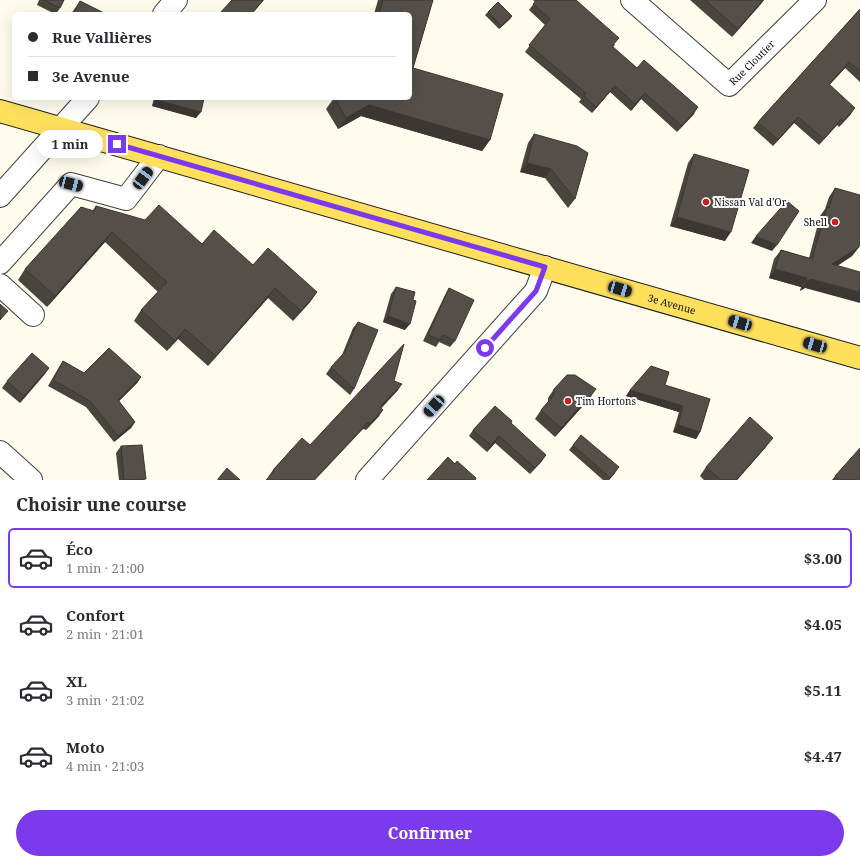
<!DOCTYPE html>
<html lang="fr">
<head>
<meta charset="utf-8">
<style>
  body { margin:0; font-family:"Noto Serif",serif; background:#f2f2f3; color:#2b2b33; height:100vh; display:flex; flex-direction:column; font-size:15px; white-space:nowrap }
  * { box-sizing:border-box; margin:0 }
  p { font-size:13px; color:#7c7c81 }
  .icon { flex:none; width:22px; height:22px; fill:none; stroke:currentColor; stroke-width:2; stroke-linecap:round; stroke-linejoin:round }
  .map { position:relative; height:480px; overflow:hidden }
  .sheet { display:flex; flex-direction:column; background:#fff; flex:1 }
  .sheet>* { flex:none }
  .top-card { position:absolute; left:12px; top:12px; width:400px; height:88px; border-radius:6px; box-shadow:0 4px 16px #0002; display:grid; align-content:center; height:88px; padding:0 16px; background:#fff }
  .end { position:absolute; width:18px; height:18px; margin:-9px; border:5px solid #7c3aed; background:#fff; box-shadow:0 0 0 2px #fff }
  .from { border-radius:50% }
  .bubble { position:absolute; height:28px; border-radius:14px; background:#fff; box-shadow:0 4px 16px #0002; font-size:13px; font-weight:700; line-height:28px; text-align:center }
  .car { position:absolute; width:12px; height:24px; margin:-12px -6px; border-radius:5px; box-shadow:0 0 3px 1px #0007; background:linear-gradient(#222 24%,#8ab4d8 0 40%,#222 0 76%,#8ab4d8 0 86%,#222 0) }
  .top-card b { display:flex; align-items:center; gap:14px; height:38px; font-size:15px }
  .top-card b+b { border-top:1px solid #e1e1e2 }
  .top-card i { width:10px; height:10px; background:#2b2b33 }
  ul { padding:0; list-style:none }
  li { display:flex; align-items:center; gap:12px; height:60px; margin:0 8px 6px; padding:0 8px; border:2px solid transparent; border-radius:6px }
  li div { flex:1 }
  li b { display:block; font-size:15px }
  li em { font-style:normal; font-weight:700 }
  li.on { border-color:#7c3aed }
  li>.icon { width:36px; height:36px; stroke-width:1.5 }
  h2 { padding:0 16px; font-size:18px; line-height:48px }
  .action { display:flex; gap:8px; margin-top:auto; padding:8px 16px }
  .action a { flex:1; height:46px; border-radius:24px; background:#7c3aed; color:#fff; font-size:16px; font-weight:700; line-height:46px; text-align:center }
  .map>svg:first-child { display:block }
  .lines { fill:none; stroke-linecap:round; stroke-linejoin:round }
  .minor-casing { stroke:#404040; stroke-width:24 }
  .major-casing { stroke:#1e1e1e; stroke-width:24 }
  .minor { stroke:#fff; stroke-width:22 }
  .major { stroke:#ffe05d; stroke-width:22 }
  .wall { fill:#4a443f }
  .shaded-wall { fill:#3c3733 }
  .building { fill:#564f49; stroke:#3c3733 }
  .route { stroke:#7c3aed; stroke-width:5 }
  .poi-dot { fill:#c3201e; stroke:#fff; stroke-width:1.5 }
  .labels { text-anchor:middle; dominant-baseline:central; stroke-width:4; stroke-linejoin:round; paint-order:stroke }
  .street-label { font-size:10px; fill:#0d0d0d; stroke:#fff }
  .poi-label { font-size:10px; fill:#0d0d0d; stroke:#fff; text-anchor:start }
</style>
</head>
<body>
<div class="map">
<svg width="860" height="480" viewBox="0 0 860 480">
  <rect width="100%" height="100%" fill="#fffced"/>
  <g class="lines">
    <defs>
      <g id="minor">
        <path id="s1" d="M632,0l97,85 86,-85"/>
        <polyline points="164,14 176,0"/>
        <polyline points="0,196 88,98"/>
        <polyline points="0,263 71,184 126,199 159,156"/>
        <polyline points="0,285 33,315"/>
        <polyline points="0,452 31,480"/>
        <polyline points="367,480 536,291 545,267"/>
      </g>
      <g id="major">
        <path id="s2" d="M0,111l860,247"/>
      </g>
    </defs>
    <use href="#minor" class="minor-casing"/>
    <use href="#major" class="major-casing"/>
    <use href="#minor" class="minor"/>
    <use href="#major" class="major"/>
  </g>
  <g class="wall">
    <polygon points="39,0 64,0 60,8 56,14 55,14 37,5"/>
    <polygon points="378,0 433,0 413,68 490,140 482,151 361,116 338,129 326,109 334,98 410,98 410,14 374,14"/>
    <polygon points="533,0 576,0 615,45 613,47 637,68 694,114 677,132 641,99 631,111 610,92 592,113 579,102 581,99 525,52 545,25 529,10 535,2"/>
    <polygon points="690,0 764,0 732,37"/>
    <polygon points="80,1 106,14 71,14"/>
    <polygon points="860,9 860,82 845,68 829,85 851,114 839,127 837,125 819,145 794,123 773,146 753,128 758,122"/>
    <polygon points="488,12 512,16 510,19 499,29 485,15"/>
    <polygon points="154,98 204,98 196,118 152,106"/>
    <polygon points="534,134 575,199 568,208 545,178 520,172 528,143"/>
    <polygon points="694,154 725,241 670,226 688,163"/>
    <polygon points="835,188 859,247 852,256 800,291 801,287 769,278 774,259 781,250 809,258 820,216 825,209 829,197"/>
    <polygon points="96,206 202,244 317,292 310,302 293,321 268,298 208,366 178,339 167,351 134,321 141,310 158,292 105,242 47,307 18,280 25,269 93,210"/>
    <polygon points="396,287 405,330 383,322 391,294"/>
    <polygon points="449,288 455,341 450,347 439,342 436,347 423,341 445,295"/>
    <polygon points="358,322 354,389 350,395 326,374 331,367 342,355 353,328"/>
    <polygon points="63,361 84,373 141,377 137,383 119,401 135,422 131,428 114,442 86,407 48,386 59,367"/>
    <polygon points="49,368 44,375 20,403 2,388 7,381"/>
    <polygon points="394,381 398,390 381,408 379,416 366,430 363,429 269,477 268,477 273,470 310,445"/>
    <polygon points="554,389 590,398 555,437 535,419 541,410 548,402 548,398"/>
    <polygon points="630,390 710,399 700,432 696,439 673,432 679,412 626,396"/>
    <polygon points="511,423 542,461 530,474 495,443 487,452 469,436 473,430"/>
    <polygon points="573,445 615,473 609,480 603,480 569,450"/>
    <polygon points="121,446 145,480 119,480 116,453"/>
    <polygon points="766,447 737,480 704,480 700,476 706,467"/>
    <polygon points="835,476 860,480 832,480"/>
  </g>
  <g class="shaded-wall">
    <polygon points="263,0 264,0 252,14 251,14"/>
    <polygon points="763,0 764,0 761,4 732,37 738,29"/>
    <polygon points="512,16 510,19 499,29 501,26"/>
    <polygon points="849,62 845,68 824,91 829,84"/>
    <polygon points="615,86 610,92 592,113 596,107"/>
    <polygon points="645,93 641,99 631,111 635,104"/>
    <polygon points="156,100 201,112 196,118 152,106"/>
    <polygon points="369,105 490,140 482,151 361,116 338,129 346,118"/>
    <polygon points="698,107 694,114 677,132 682,126"/>
    <polygon points="855,108 851,114 839,127 843,121"/>
    <polygon points="798,117 794,123 773,146 778,140"/>
    <polygon points="841,119 837,125 819,145 824,139"/>
    <polygon points="527,163 551,169 545,178 520,172"/>
    <polygon points="677,217 731,232 725,241 670,226"/>
    <polygon points="112,232 105,242 47,307 55,296"/>
    <polygon points="756,236 777,245 772,251 751,243"/>
    <polygon points="859,247 852,256 826,273 832,264"/>
    <polygon points="775,269 807,278 801,287 769,278"/>
    <polygon points="811,279 860,292 860,303 805,288 800,291 806,282"/>
    <polygon points="275,288 268,298 208,366 216,356"/>
    <polygon points="317,292 310,302 293,321 301,311"/>
    <polygon points="388,316 410,324 405,330 383,322"/>
    <polygon points="185,329 178,339 167,351 175,341"/>
    <polygon points="49,368 44,375 20,403 24,396"/>
    <polygon points="141,377 137,383 114,406 118,400"/>
    <polygon points="402,384 398,390 376,414 380,407"/>
    <polygon points="596,389 590,398 555,437 561,428"/>
    <polygon points="630,390 683,406 679,412 626,396"/>
    <polygon points="383,410 379,416 366,430 370,424"/>
    <polygon points="135,422 131,428 114,442 118,436"/>
    <polygon points="368,422 363,429 315,480 314,480"/>
    <polygon points="678,425 700,432 696,439 673,432"/>
    <polygon points="499,436 495,443 487,452 491,445"/>
    <polygon points="773,438 766,447 737,480 736,480"/>
    <polygon points="546,455 542,461 530,474 535,468"/>
    <polygon points="619,467 615,473 609,480 610,478"/>
  </g>
  <g class="building">
    <polygon points="43,0 64,0 60,8"/>
    <polygon points="232,0 263,0 252,13 254,14 219,14"/>
    <polygon points="383,0 433,0 413,68 503,94 490,140 369,105 346,118 335,98 410,98 410,14 379,14"/>
    <polygon points="537,0 576,0 619,38 612,46 637,68 644,60 698,107 682,126 645,93 635,104 615,86 596,107 584,96 586,93 529,45 550,19 533,4"/>
    <polygon points="705,0 763,0 738,29"/>
    <polygon points="80,1 106,14 73,14"/>
    <polygon points="498,2 512,16 501,26 488,12"/>
    <polygon points="860,9 860,71 849,62 829,84 855,108 843,121 841,119 824,139 798,117 778,140 758,122"/>
    <polygon points="157,98 204,98 201,112 156,100"/>
    <polygon points="534,134 577,146 588,153 575,199 551,169 527,163"/>
    <polygon points="694,154 749,170 731,232 677,217"/>
    <polygon points="835,188 860,195 860,242 859,247 832,264 860,272 860,292 811,279 806,282 807,278 775,269 781,250 812,259 827,207 829,208"/>
    <polygon points="787,201 799,211 777,245 756,236"/>
    <polygon points="159,205 202,244 214,230 253,265 268,248 317,292 301,311 275,288 216,356 185,329 175,341 141,310 167,282 112,232 55,296 25,269 81,207 94,211 96,206 145,220"/>
    <polygon points="396,287 415,292 413,300 416,301 410,324 388,316"/>
    <polygon points="449,288 474,300 455,341 443,335 440,340 428,335"/>
    <polygon points="0,304 8,311 0,320"/>
    <polygon points="358,322 378,330 354,389 331,367 345,352"/>
    <polygon points="404,344 394,381 402,384 380,407 383,410 370,424 368,422 314,480 266,480 274,471 273,470 302,438 310,445"/>
    <polygon points="109,348 141,377 118,400 135,422 118,436 90,401 53,380 63,361 84,373"/>
    <polygon points="32,353 49,368 24,396 7,381"/>
    <polygon points="651,366 669,372 665,385 710,399 700,432 678,425 683,406 630,390"/>
    <polygon points="567,375 575,375 596,389 561,428 541,410 554,395 554,389"/>
    <polygon points="495,406 512,421 511,423 546,455 535,468 499,436 491,445 473,430"/>
    <polygon points="750,417 773,438 736,480 721,480 706,467"/>
    <polygon points="581,435 619,467 610,478 573,445"/>
    <polygon points="142,445 146,479 124,480 121,446"/>
    <polygon points="860,448 860,480 839,480 835,476"/>
    <polygon points="448,457 455,464 457,461 476,478 475,480 427,480"/>
    <polygon points="227,468 240,480 218,480 218,479"/>
  </g>
  <g class="lines">
    <polyline class="route" points="117,144 545,267 536,291 485,348"/>
  </g>
  <g class="poi-dot">
    <circle cx="706" cy="202" r="4"/>
    <circle cx="835" cy="222" r="4"/>
    <circle cx="568" cy="401" r="4"/>
  </g>
  <g class="labels">
    <g class="street-label">
      <text stroke="none"><textPath href="#s1" startOffset="161">Rue Cloutier</textPath></text>
      <text stroke="none"><textPath href="#s2" startOffset="699">3e Avenue</textPath></text>
    </g>
    <g class="poi-label">
      <text x="714" y="202">Nissan Val d'Or</text>
      <text x="827" y="222" text-anchor="end">Shell</text>
      <text x="576" y="401">Tim Hortons</text>
    </g>
  </g>
</svg>
<i class="end from" style="left:485px;top:348px"></i>
<i class="end" style="left:117px;top:144px"></i>
<div class="bubble" style="left:37px;top:130px;width:66px">1 min</div>
<i class="car" style="left:143px;top:178px;rotate:37deg"></i>
<i class="car" style="left:71px;top:184px;rotate:105deg"></i>
<i class="car" style="left:620px;top:289px;rotate:106deg"></i>
<i class="car" style="left:740px;top:323px;rotate:286deg"></i>
<i class="car" style="left:815px;top:345px;rotate:286deg"></i>
<i class="car" style="left:434px;top:406px;rotate:222deg"></i>
<div class="top-card">
<b><i class="from"></i>Rue Vallières</b>
<b><i></i>3e Avenue</b>
</div>
</div>
<section class="sheet">
<h2>Choisir une course</h2>
<ul>
<li class="on"><svg class="icon" aria-label="car" viewBox="0 0 24 24"><path d="M5 17H2v-5l4-1 3-4h7l3 4 3 1v5h-3M9 17h6M6 11h13"/><circle cx="7" cy="17" r="2"/><circle cx="17" cy="17" r="2"/></svg><div><b>Éco</b><p>1 min · 21:00</p></div><em>$3.00</em></li>
<li><svg class="icon" aria-label="car" viewBox="0 0 24 24"><path d="M5 17H2v-5l4-1 3-4h7l3 4 3 1v5h-3M9 17h6M6 11h13"/><circle cx="7" cy="17" r="2"/><circle cx="17" cy="17" r="2"/></svg><div><b>Confort</b><p>2 min · 21:01</p></div><em>$4.05</em></li>
<li><svg class="icon" aria-label="car" viewBox="0 0 24 24"><path d="M5 17H2v-5l4-1 3-4h7l3 4 3 1v5h-3M9 17h6M6 11h13"/><circle cx="7" cy="17" r="2"/><circle cx="17" cy="17" r="2"/></svg><div><b>XL</b><p>3 min · 21:02</p></div><em>$5.11</em></li>
<li><svg class="icon" aria-label="car" viewBox="0 0 24 24"><path d="M5 17H2v-5l4-1 3-4h7l3 4 3 1v5h-3M9 17h6M6 11h13"/><circle cx="7" cy="17" r="2"/><circle cx="17" cy="17" r="2"/></svg><div><b>Moto</b><p>4 min · 21:03</p></div><em>$4.47</em></li>
</ul>
<div class="action"><a>Confirmer</a></div>
</section>
</body>
</html>
